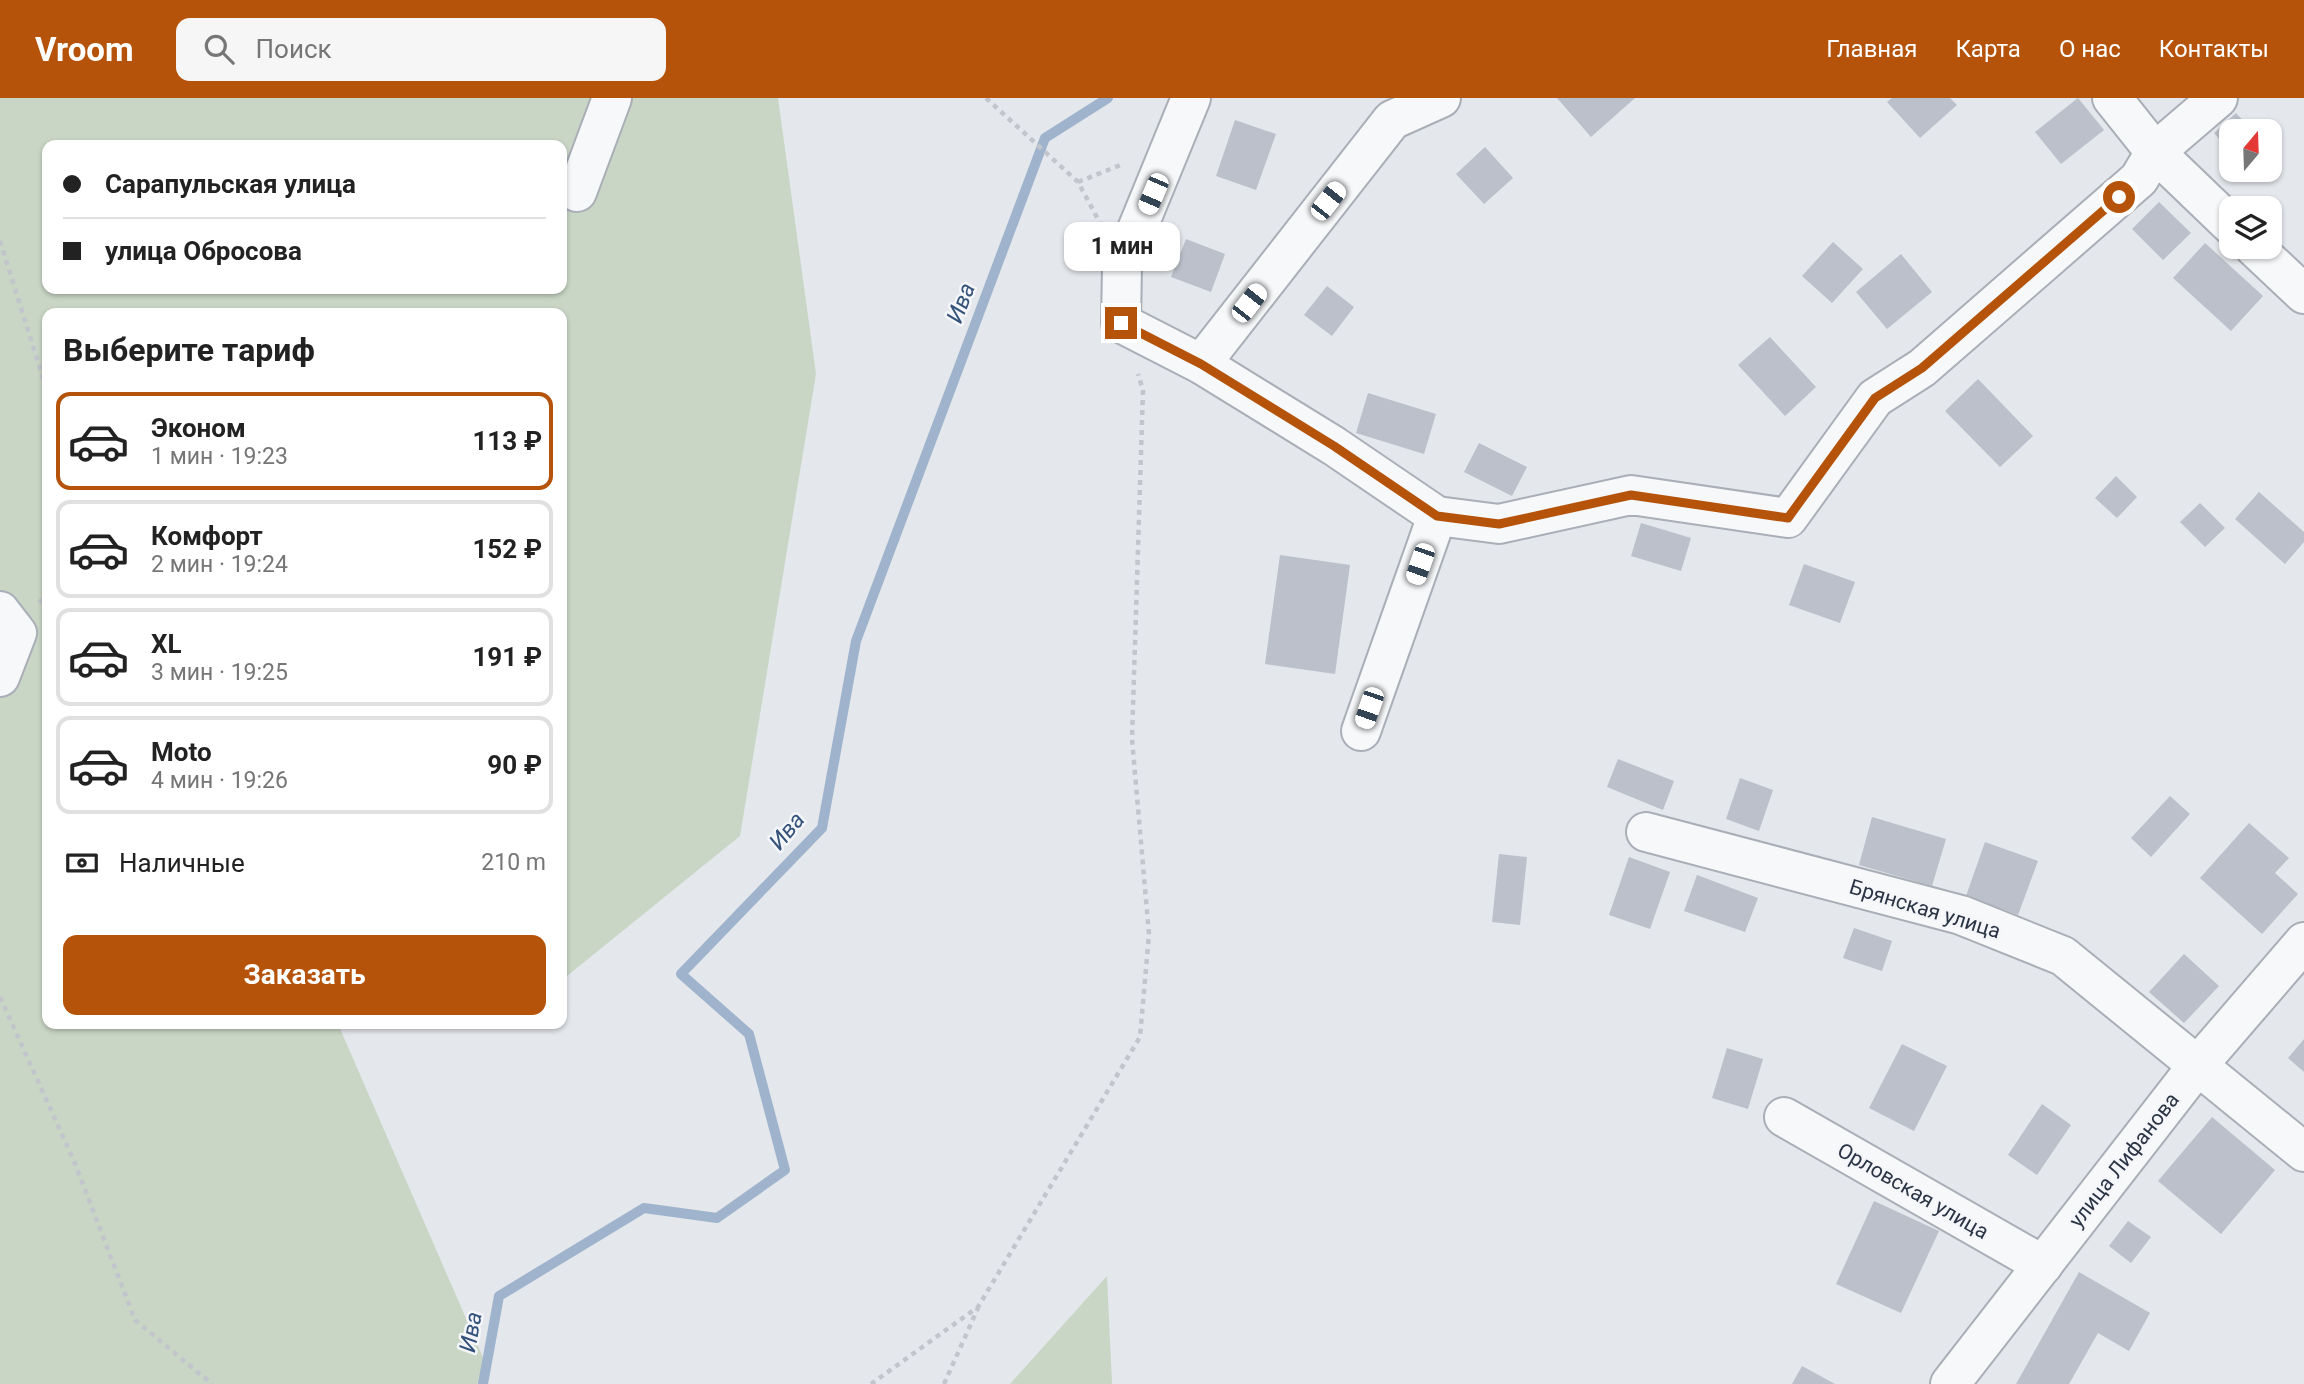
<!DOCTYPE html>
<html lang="ru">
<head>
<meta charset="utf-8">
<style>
  body { margin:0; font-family:Roboto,sans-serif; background:#f6f6f6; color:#222; height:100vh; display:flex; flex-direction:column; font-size:26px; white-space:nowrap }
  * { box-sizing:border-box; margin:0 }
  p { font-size:23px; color:#767676 }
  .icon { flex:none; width:38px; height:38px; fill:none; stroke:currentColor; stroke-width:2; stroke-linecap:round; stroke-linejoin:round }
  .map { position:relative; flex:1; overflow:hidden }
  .sheet { position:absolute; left:42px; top:210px; width:525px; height:721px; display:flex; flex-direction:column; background:#fff; border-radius:14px; box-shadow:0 2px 5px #0004 }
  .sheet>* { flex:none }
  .top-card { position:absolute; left:42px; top:42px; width:525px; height:154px; border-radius:14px; box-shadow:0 2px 5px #0004; display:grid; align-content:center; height:154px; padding:0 21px; background:#fff }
  .needle { width:46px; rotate:19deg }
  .controls { position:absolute; left:2219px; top:21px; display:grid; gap:14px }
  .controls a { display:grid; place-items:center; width:63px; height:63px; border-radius:14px; background:#fff; box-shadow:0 2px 5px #0004; font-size:35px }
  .end { position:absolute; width:32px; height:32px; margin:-16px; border:9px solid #b45309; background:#fff; box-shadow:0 0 0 4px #fff }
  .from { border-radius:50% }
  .bubble { position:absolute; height:49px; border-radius:14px; background:#fff; box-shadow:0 2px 5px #0004; font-size:23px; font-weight:700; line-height:49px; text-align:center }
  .car { position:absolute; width:21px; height:42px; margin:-21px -10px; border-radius:9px; box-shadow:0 0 5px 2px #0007; background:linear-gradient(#fff 24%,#345 0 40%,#fff 0 76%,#345 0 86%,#fff 0) }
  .top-card b { display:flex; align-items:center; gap:24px; height:66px; font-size:26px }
  .top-card b+b { border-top:2px solid #e0e0e0 }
  .top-card i { width:18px; height:18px; background:#222 }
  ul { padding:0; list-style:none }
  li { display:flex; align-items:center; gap:21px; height:98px; margin:0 14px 10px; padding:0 7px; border:4px solid #e0e0e0; border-radius:14px }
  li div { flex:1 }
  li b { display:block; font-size:26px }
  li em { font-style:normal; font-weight:700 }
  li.on { border-color:#b45309 }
  li>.icon { width:63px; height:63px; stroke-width:1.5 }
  h2 { padding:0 21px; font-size:32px; line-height:84px }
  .pay { display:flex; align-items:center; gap:18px; height:77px; padding:0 21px; font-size:26px }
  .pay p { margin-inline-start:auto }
  .action { display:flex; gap:14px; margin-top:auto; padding:14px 21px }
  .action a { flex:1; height:80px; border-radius:14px; background:#b45309; color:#fff; font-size:28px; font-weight:700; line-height:80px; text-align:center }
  header { display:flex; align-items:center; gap:42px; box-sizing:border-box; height:98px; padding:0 35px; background:#b45309; color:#fff }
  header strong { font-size:33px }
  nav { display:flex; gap:38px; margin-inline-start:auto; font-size:24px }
  .search { width:490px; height:63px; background:#f6f6f6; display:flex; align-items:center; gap:18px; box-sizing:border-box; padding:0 24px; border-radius:14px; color:#767676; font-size:26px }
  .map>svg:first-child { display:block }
  .green { fill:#c9d6c5; fill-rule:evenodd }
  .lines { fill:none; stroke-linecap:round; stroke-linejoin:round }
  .stream { stroke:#9fb4cc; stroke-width:10 }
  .building { fill:#bbc0ca }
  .minor-casing { stroke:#a9aeb7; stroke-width:42 }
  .path { stroke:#c2c5cb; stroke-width:4.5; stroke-dasharray:5 5; stroke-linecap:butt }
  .minor { stroke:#f7f8fa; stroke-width:38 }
  .route { stroke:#b45309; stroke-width:9 }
  .labels { text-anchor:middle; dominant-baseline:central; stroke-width:5; stroke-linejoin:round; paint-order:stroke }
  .street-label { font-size:21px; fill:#2b3445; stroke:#f4f6f9 }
  .water-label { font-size:23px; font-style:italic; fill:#34527a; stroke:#f4f6f9 }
</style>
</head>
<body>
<header>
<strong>Vroom</strong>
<div class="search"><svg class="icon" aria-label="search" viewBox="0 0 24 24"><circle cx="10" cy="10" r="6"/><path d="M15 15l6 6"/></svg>Поиск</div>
<nav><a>Главная</a><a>Карта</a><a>О нас</a><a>Контакты</a></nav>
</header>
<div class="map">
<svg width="2304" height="1286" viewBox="0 0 2304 1286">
  <rect width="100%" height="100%" fill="#e4e7ec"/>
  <g class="green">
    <path d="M0,0h778l38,276 -76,462 -178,144v-667h-515v711h291l150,345 -11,15h-477zM47,47h515v144h-515z"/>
    <polygon points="1107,1178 1112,1286 1010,1286"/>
  </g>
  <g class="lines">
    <polyline class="stream" points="483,1286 499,1198 644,1110 717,1120 785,1072 749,936 681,876 822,730 856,543 1045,40 1108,0"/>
  </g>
  <g class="building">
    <polygon points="1557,0 1635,0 1591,39"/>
    <polygon points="1892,0 1950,0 1957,7 1920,40 1887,4"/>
    <polygon points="2078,0 2104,32 2061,66 2035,34"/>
    <polygon points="2236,15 2253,33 2231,33 2231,54 2214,35"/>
    <polygon points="1235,22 1276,36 1256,92 1216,78"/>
    <polygon points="1485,49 1513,80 1484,106 1456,76"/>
    <polygon points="2159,104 2191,135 2163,162 2132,131"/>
    <polygon points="1186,141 1225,156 1211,194 1171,179"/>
    <polygon points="1833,144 1863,171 1832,205 1802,178"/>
    <polygon points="2205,145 2263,198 2231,233 2173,180"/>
    <polygon points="1901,156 1932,194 1887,231 1856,194"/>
    <polygon points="1327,188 1354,209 1332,238 1304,217"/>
    <polygon points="1770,239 1816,289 1785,318 1738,267"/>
    <polygon points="1978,281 2033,338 2000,369 1945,313"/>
    <polygon points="1368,295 1436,316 1424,356 1356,335"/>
    <polygon points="1479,345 1527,369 1512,398 1464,374"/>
    <polygon points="2116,378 2137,399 2117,420 2095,400"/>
    <polygon points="2259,394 2304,434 2304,444 2285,466 2235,421"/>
    <polygon points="2200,405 2225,430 2205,449 2180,424"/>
    <polygon points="1641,425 1691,440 1681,473 1631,458"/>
    <polygon points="1280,457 1350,467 1335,576 1265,566"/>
    <polygon points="1804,466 1855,484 1840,525 1789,507"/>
    <polygon points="1618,661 1674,683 1663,712 1607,689"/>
    <polygon points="1740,680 1773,692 1759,733 1726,721"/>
    <polygon points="2170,698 2190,716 2151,759 2131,740"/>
    <polygon points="1872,719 1946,741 1932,788 1859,767"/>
    <polygon points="2249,725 2289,760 2275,775 2298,796 2262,836 2200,780"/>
    <polygon points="1985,744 2038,763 2018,817 1966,798"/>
    <polygon points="1499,756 1527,759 1520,827 1492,824"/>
    <polygon points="1629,759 1670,774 1650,831 1609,817"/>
    <polygon points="1697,777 1758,800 1745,834 1684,813"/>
    <polygon points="1854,830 1892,843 1882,873 1843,860"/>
    <polygon points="2184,856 2219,888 2184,925 2149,894"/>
    <polygon points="2304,941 2304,974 2288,960"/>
    <polygon points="1902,946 1947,968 1914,1033 1869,1010"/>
    <polygon points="1727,950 1763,961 1748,1011 1712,1000"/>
    <polygon points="2042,1006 2071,1027 2037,1077 2008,1057"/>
    <polygon points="2212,1019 2275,1072 2221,1136 2158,1083"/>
    <polygon points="1874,1103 1939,1133 1901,1215 1836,1186"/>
    <polygon points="2128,1123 2151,1139 2131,1165 2109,1148"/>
    <polygon points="2079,1174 2150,1215 2129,1253 2098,1235 2069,1286 2016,1286"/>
    <polygon points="1802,1268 1835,1286 1792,1286"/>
  </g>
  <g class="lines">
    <defs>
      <g id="minor">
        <polyline points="1191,0 1122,168 1121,225 1201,266 1334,348 1437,418 1499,426 1631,397 1788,420 1875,300 1922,270 2139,81 2155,54 2218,0"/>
        <polyline points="2112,0 2155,54 2231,127"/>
        <polyline points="577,94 612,0"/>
        <polyline points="2254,149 2304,196"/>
        <polyline points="1201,266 1392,22 1441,0"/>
        <polyline points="0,513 17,535 0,579"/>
        <polyline points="1361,633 1437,418"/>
        <polyline points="1646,734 1961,817 2063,858 2304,1054"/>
        <polyline points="1784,1019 2043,1167"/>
        <polyline points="1950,1286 2198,967 2304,844"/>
      </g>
    </defs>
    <use href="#minor" class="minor-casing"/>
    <g class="path">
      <polyline points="986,0 1078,84 1100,125"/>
      <polyline points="1078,84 1123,66"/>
      <polyline points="0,143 47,293"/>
      <polyline points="39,505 47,494"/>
      <polyline points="0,899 74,1063 135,1222 212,1286"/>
      <polyline points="871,1286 978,1209 1140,939 1149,836 1132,641 1143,292 1138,276"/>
      <polyline points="944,1286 978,1210"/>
    </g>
    <use href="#minor" class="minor"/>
  </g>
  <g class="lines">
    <polyline class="route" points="1121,225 1201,266 1334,348 1437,418 1499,426 1631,397 1788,420 1875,300 1922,270 2119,99"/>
  </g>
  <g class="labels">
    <g class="street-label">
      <text transform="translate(1925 811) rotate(17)">Брянская улица</text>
      <text transform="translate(2124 1062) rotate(-52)">улица Лифанова</text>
      <text transform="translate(1913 1093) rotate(30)">Орловская улица</text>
    </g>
    <g class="water-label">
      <text transform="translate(961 205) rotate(-69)">Ива</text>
      <text transform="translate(787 733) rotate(-50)">Ива</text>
      <text transform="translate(471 1234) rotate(-80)">Ива</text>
    </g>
  </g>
</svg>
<div class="controls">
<a><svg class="needle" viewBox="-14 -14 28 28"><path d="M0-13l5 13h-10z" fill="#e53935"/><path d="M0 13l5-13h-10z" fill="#767676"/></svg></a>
<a><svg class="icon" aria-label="layers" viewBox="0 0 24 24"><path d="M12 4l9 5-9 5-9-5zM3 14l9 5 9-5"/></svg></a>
</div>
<i class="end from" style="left:2119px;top:99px"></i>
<i class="end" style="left:1121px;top:225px"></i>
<div class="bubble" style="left:1064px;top:124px;width:116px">1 мин</div>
<i class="car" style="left:1153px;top:96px;rotate:203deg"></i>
<i class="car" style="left:1328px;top:103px;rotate:38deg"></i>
<i class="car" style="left:1249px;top:205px;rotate:38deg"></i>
<i class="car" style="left:1420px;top:466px;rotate:199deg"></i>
<i class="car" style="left:1369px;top:610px;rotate:199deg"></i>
<div class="top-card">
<b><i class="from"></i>Сарапульская улица</b>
<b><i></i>улица Обросова</b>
</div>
<section class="sheet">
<h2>Выберите тариф</h2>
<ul>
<li class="on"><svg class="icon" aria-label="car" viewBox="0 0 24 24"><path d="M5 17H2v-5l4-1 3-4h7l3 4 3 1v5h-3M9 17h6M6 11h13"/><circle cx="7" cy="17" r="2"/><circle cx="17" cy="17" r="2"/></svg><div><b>Эконом</b><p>1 мин · 19:23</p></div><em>113 ₽</em></li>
<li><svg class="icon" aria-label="car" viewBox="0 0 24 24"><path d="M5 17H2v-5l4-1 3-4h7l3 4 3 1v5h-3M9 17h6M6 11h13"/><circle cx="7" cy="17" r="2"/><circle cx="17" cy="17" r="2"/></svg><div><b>Комфорт</b><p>2 мин · 19:24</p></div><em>152 ₽</em></li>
<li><svg class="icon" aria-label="car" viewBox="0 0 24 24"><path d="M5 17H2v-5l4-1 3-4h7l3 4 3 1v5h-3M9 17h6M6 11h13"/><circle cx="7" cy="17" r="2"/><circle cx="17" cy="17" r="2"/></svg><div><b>XL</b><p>3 мин · 19:25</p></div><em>191 ₽</em></li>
<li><svg class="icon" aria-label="car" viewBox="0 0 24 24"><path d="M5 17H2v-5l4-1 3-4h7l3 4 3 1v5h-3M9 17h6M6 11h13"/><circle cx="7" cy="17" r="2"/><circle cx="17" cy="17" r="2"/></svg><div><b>Moto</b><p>4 мин · 19:26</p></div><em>90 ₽</em></li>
</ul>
<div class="pay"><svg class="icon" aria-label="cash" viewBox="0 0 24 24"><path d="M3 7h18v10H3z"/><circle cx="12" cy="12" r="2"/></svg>Наличные<p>210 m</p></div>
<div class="action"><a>Заказать</a></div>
</section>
</div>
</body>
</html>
